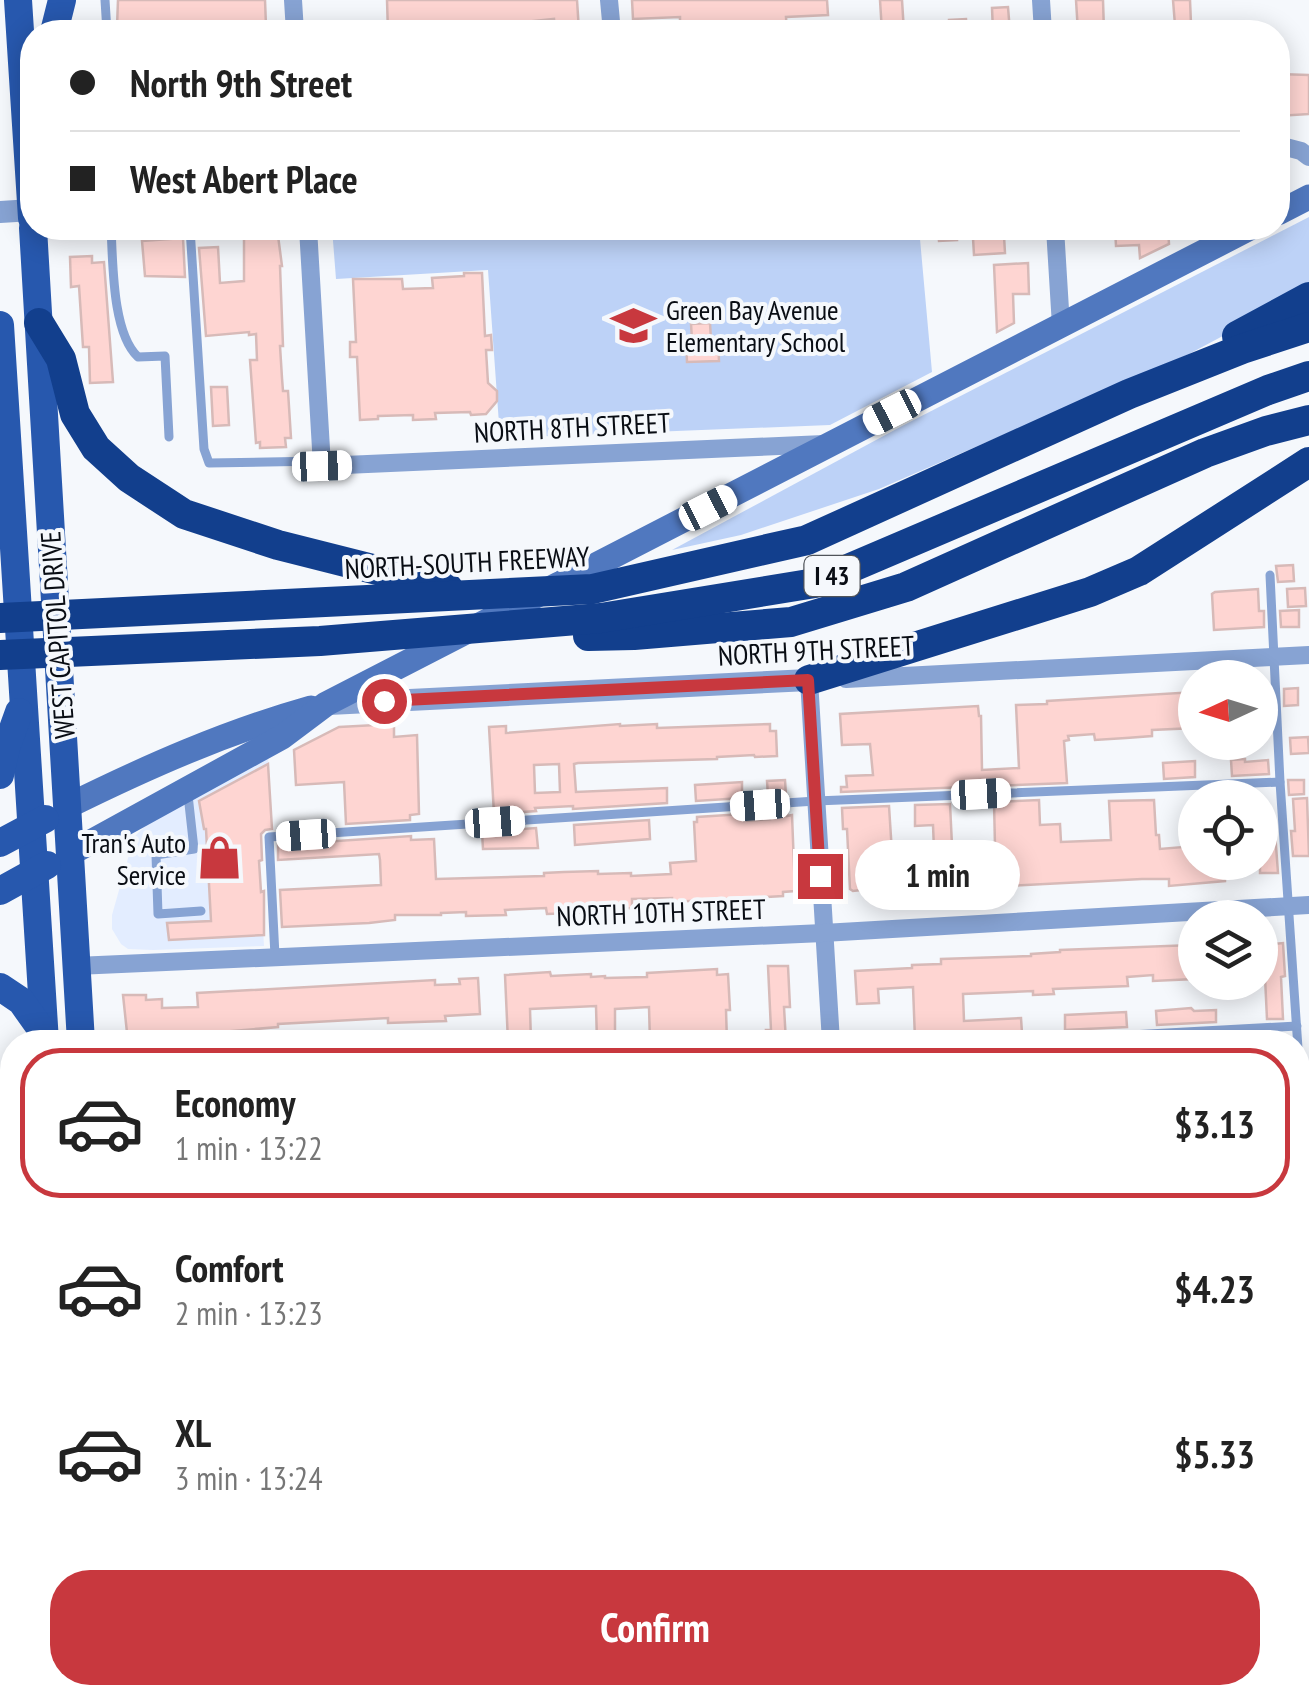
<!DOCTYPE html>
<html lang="en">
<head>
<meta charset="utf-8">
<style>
  body { margin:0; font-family:"PT Sans Narrow",sans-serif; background:#f2f2f2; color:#222; height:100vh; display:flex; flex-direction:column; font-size:38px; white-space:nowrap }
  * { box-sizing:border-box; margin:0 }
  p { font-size:32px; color:#767676 }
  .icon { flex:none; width:55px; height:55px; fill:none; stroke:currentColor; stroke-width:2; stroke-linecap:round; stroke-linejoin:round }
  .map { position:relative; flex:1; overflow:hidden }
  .drawer { position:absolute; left:0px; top:1030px; width:1310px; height:675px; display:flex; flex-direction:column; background:#fff; border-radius:40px 40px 0 0; box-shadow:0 5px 25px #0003 }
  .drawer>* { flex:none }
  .banner { position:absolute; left:20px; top:20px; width:1270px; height:220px; border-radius:40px; box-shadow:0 5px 25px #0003; display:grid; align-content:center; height:220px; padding:0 50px; background:#fff }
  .needle { width:65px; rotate:266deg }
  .tools { position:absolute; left:1178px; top:660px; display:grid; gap:20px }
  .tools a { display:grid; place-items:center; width:100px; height:100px; border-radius:50%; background:#fff; box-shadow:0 5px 25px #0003; font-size:50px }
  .end { position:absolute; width:45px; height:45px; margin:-22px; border:12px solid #c8383e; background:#fff; box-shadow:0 0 0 5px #fff }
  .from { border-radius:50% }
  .bubble { position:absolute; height:70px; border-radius:35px; background:#fff; box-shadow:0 5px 25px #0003; font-size:32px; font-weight:600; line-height:70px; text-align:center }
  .car { position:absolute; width:30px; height:60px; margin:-30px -15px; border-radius:12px; box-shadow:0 0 8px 2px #0007; background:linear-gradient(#fff 24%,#345 0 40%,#fff 0 76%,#345 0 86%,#fff 0) }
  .banner b { display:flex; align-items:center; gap:35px; height:95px; font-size:38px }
  .banner b+b { border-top:2px solid #e0e0e0 }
  .banner i { width:25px; height:25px; background:#222 }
  ul { padding:18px 0 0; list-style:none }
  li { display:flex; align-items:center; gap:30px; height:150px; margin:0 20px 15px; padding:0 30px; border:5px solid transparent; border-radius:40px }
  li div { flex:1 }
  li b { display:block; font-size:38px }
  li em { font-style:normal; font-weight:600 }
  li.selected { border-color:#c8383e }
  li>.icon { width:90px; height:90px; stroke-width:1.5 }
  .button { display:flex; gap:20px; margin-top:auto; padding:20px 50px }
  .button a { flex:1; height:115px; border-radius:40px; background:#c8383e; color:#fff; font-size:40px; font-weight:600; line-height:115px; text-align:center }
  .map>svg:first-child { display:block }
  .built { fill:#e3edff }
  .green { fill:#bdd2f7 }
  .building { fill:#fed5d2; stroke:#d7bab8; stroke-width:2.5; fill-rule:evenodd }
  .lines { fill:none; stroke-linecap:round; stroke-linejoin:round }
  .service { stroke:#87a3d3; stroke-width:9 }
  .minor { stroke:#87a3d3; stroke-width:18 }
  .tertiary { stroke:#87a3d3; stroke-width:22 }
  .secondary { stroke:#5078bf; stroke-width:25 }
  .primary { stroke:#2758ae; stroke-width:28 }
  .motorway { stroke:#123f8d; stroke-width:30 }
  .route { stroke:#c8383e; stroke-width:12 }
  .labels { text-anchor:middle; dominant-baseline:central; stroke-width:8; stroke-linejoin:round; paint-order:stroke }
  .shield { fill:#f5f8fc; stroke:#50545a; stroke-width:2.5 }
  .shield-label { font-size:25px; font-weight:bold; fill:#090d14 }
  .poi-label { font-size:28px; fill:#090d14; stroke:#f5f8fc; text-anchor:start }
  .street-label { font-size:28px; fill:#090d14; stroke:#f5f8fc }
</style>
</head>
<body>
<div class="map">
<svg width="1309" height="1705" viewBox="0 0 1309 1705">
  <rect width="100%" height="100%" fill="#f5f8fc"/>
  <polygon class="built" points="268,755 272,825 257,827 264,946 153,950 128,949 121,944 112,929 112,915 134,837 144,827"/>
  <g class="green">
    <polygon points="1309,217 1309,290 1189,354 879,489 741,535 672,550 902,426"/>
    <polygon points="332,228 919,228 932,372 830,425 500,438 488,270 336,279"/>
  </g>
  <g class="building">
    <polygon points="118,0 265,0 266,26 248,27 248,24 222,25 222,29 205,30 204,24 147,29 147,25 117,27"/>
    <polygon points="387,0 577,0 579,31 555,32 554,19 428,32 388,32"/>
    <polygon points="632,0 827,0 828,15 786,17 787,32 680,32 680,17 633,19"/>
    <polygon points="880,0 902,0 904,32 882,32"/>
    <polygon points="1076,0 1103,0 1104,32 1078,32"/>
    <polygon points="1173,0 1190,0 1191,24 1175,25"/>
    <polygon points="1008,7 1010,32 993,32 992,8"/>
    <polygon points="966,19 967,32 949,32 949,20"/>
    <polygon points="1278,74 1309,75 1309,114 1278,116"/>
    <polygon points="244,228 277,228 282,266 280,266 283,346 280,346 282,378 283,391 288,391 291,438 285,438 286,447 260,448 260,442 256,443 250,360 257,360 256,334 249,335 249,332 206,336 199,248 218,247 220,283 244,281"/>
    <polygon points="938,228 956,228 957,240 939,241"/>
    <polygon points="1115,228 1168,228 1169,244 1140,258 1139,245 1116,246"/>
    <polygon points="1004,236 1005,253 974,255 973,238"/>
    <polygon points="183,238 185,277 145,276 142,241"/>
    <polygon points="92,256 92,263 104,262 113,382 90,383 89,347 83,347 79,286 71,287 70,257"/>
    <polygon points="1028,263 1029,294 1013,294 1014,323 997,332 994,265"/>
    <polygon points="464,273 482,273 485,336 491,335 492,350 486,350 488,383 497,391 497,401 486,414 471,415 470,412 435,413 436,419 413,420 413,415 378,416 378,419 360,420 357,357 350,357 350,342 356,342 353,279 402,279 403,289 433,288 432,278 464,276"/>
    <polygon points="710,323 711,340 718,339 719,361 687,362 686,341 692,340 691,324"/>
    <polygon points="211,387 227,387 229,425 213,426"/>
    <polygon points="1293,565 1294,581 1278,582 1276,566"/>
    <polygon points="1305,588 1306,606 1288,607 1287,589"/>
    <polygon points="1258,589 1259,611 1264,611 1264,627 1214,630 1212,594 1215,592"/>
    <polygon points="1299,610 1299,627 1281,627 1280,611"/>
    <polygon points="1298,688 1298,705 1284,706 1284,689"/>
    <polygon points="1195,692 1195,728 1152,730 1152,736 1126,738 1095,740 1094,734 1068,736 1069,740 1064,741 1067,783 841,792 841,787 847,787 846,776 873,775 870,744 842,745 840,714 978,706 979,716 981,716 982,770 1019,768 1016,705 1047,704 1047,701"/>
    <polygon points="394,724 394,737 417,735 419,814 410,815 410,820 346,824 344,782 296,785 294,750 339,727"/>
    <path d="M620,724v2l37,-2v4l113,-4v7h6l1,25 -22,1 -1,-2 -37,2v2l-139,4 -4,1 2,28 91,-4v15l-94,6v-3l-38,2 1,3 -42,3 -5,-87 17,-1v7zM559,764l1,28 -25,1 -1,-28z"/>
    <polygon points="1308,737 1309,753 1291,754 1290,738"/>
    <polygon points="1245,759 1245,762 1268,760 1269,774 1232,776 1231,760"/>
    <polygon points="1195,761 1195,777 1164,779 1163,763"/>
    <polygon points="268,764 272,829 265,830 261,834 262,860 259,861 261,892 264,891 264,935 169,940 167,923 211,921 206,829 204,829 199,801"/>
    <polygon points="785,780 786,795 768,796 767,781"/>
    <polygon points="1288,780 1304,780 1304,794 1289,795"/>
    <polygon points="742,782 742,798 696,801 695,785"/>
    <polygon points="1307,798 1309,856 1293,856 1291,831 1295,831 1293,799"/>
    <polygon points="1039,800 1040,825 1060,824 1061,842 1111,840 1109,801 1154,800 1156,835 1159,835 1160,849 1195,846 1195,862 1234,862 1235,875 1225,878 1225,881 1169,886 1169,879 1142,879 929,890 929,892 907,893 906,886 871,887 871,889 853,891 850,889 847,829 843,829 842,808 889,806 892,853 934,850 933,825 915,826 915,805 950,804 952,845 955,845 955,849 995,846 994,802"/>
    <polygon points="787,811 787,816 792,815 795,891 783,892 783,896 672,902 672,898 632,899 632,908 599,909 600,912 547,914 546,908 505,910 506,915 466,916 466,912 441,913 441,915 395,915 395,920 369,923 282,927 280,890 381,885 380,860 379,854 278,860 278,845 411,836 411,840 434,839 436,879 544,876 544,873 564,872 598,871 598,874 631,873 631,876 671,874 670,863 696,861 694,822 697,822 697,817 743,814 744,821 770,819 769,812"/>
    <polygon points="649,820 650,839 575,845 574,825"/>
    <polygon points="536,828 538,848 483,849 482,832"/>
    <polygon points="1275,832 1278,873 1260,873 1260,839 1263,839 1263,833"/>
    <polygon points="1273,940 1273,944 1283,943 1285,976 1281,977 1283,1019 1267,1019 1265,977 1260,977 1260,941"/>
    <polygon points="1193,945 1194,979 1153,981 1153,975 1127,977 1128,986 1053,989 1054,994 1033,995 1033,991 963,994 964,1021 1021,1018 1022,1033 915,1039 913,987 878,989 879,1003 857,1004 855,971 912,968 912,965 941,964 941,959 1031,956 1031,954 1060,952 1060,950"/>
    <polygon points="768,966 788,966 790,1007 784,1007 786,1042 767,1042 766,1030 771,1030"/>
    <polygon points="717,969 717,975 728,974 730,1010 726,1010 727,1042 650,1042 649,1007 615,1009 615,1042 597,1042 596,1006 530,1009 531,1042 508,1042 505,975 550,972 551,976 591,974 591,977 605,976 605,978 647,977 647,973"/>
    <polygon points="478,978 480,1014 445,1016 446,1021 388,1023 388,1018 278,1024 278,1027 199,1034 200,1042 128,1042 123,995 146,995 146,1000 162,999 162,1008 198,1007 197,993 435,980 435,985 460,984 459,979"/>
    <polygon points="1191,1008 1194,1011 1216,1010 1216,1022 1157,1025 1156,1011"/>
    <polygon points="1126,1012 1127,1027 1065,1030 1065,1015"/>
    <polygon points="12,1157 12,1192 0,1193 0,1158"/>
    <rect x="0" y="1243" width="12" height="196"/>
    <polygon points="12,1491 12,1680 2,1680 0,1492"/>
    <polygon points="985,1692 1020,1692 1021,1705 986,1705"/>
    <polygon points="1043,1692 1086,1692 1080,1705 1037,1705"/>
    <polygon points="1171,1692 1229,1692 1230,1705 1164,1705"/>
    <polygon points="1245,1692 1309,1692 1309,1705 1246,1705"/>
  </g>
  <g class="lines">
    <g class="service">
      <polyline points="105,0 107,32"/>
      <path d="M111,228c2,34 1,105 27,129l27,-1 4,81"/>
      <polyline points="190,228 204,449 209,463 322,461"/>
      <polyline points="1280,782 1305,1152"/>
      <polyline points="188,795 194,849 156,855 158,914 201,911"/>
      <polyline points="275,956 269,837 816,801 1280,782 1270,575"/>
      <polyline points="1002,1042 1297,1026"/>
      <polyline points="945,1692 945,1705"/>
      <polyline points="1237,1692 1238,1705"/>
    </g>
    <g class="minor">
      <polyline points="293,0 295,32"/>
      <polyline points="609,0 612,32"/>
      <polyline points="1041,0 1043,32"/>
      <polyline points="1278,145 1301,151 1309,157"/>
      <polyline points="308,228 322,466 824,444"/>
      <polyline points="1055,228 1061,326"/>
      <polyline points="846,679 1309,655"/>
      <polyline points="815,680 809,680 831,1042"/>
      <polyline points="76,966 823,933 1309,905"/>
      <polyline points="1298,1152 1309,1152"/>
      <polyline points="0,1217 12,1216"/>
      <polyline points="1298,1404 1309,1403"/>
      <polyline points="0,1465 12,1464"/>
      <polyline points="1298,1648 1309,1647"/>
      <polyline points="579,1692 580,1705"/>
      <polyline points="141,1705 388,1692"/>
    </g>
    <g class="tertiary">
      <polyline points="0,212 32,210"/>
      <polyline points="329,704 809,680"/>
      <polyline points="1298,1359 1309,1336"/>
      <polyline points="1122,1705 1129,1692"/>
    </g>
    <g class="secondary">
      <polyline points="1278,213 1309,197"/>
      <path d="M68,806c79,-39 158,-74 243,-98"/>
      <polyline points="71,853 282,737 326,704 1250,228"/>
    </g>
    <g class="primary">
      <polyline points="18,0 32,218"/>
      <polyline points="54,32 62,0"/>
      <polyline points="33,228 81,1042"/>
      <polyline points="0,325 45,1042"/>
      <polyline points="0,775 6,748 19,712"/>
      <polyline points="0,843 45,819"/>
      <polyline points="0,891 47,865"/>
      <polyline points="0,987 21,1001 43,1032"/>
      <polyline points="81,1692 81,1705"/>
      <polyline points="119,1692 120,1705"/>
    </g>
    <g class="motorway">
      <polyline points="39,323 61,359 75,414 96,448 129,478 184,514 278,545 448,588"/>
      <polyline points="1237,336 1309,297"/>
      <polyline points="0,618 592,589 807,540 1129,394 1242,349 1309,327"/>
      <polyline points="588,636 634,635 791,622 906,587 1205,453 1266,431 1309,420"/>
      <polyline points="0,655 320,641 601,618 815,583 1268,390 1309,376"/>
      <polyline points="809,680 1090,592 1139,571 1309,462"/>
    </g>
  </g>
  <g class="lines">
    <polyline class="route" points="384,701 808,680 820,876"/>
  </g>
  <defs>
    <symbol id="school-bare" viewBox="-9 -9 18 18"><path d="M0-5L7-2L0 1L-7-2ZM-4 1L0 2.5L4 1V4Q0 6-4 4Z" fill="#c8383e" stroke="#f5f8fc" stroke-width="2.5" paint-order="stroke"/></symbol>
    <symbol id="shop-bare" viewBox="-9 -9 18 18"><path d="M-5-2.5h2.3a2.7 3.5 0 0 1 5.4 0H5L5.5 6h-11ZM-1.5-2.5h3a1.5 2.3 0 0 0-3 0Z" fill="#c8383e" stroke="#f5f8fc" stroke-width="2.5" paint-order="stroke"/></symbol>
  </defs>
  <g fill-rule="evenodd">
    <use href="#school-bare" x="602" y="294" width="63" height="63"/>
    <use href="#shop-bare" x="188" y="826" width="63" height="63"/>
  </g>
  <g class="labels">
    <rect class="shield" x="804.5" y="556" width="55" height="40" rx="8"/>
    <g class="shield-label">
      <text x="832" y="576">I 43</text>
    </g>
    <g class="poi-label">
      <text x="666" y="309">Green Bay Avenue<tspan x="666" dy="32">Elementary School</tspan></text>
      <text x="186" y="842" text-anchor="end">Tran's Auto<tspan x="186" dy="32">Service</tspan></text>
    </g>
    <g class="street-label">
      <text transform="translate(572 427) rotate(-3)">NORTH 8TH STREET</text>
      <text transform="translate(467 562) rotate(-3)">NORTH-SOUTH FREEWAY</text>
      <text transform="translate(57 635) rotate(-94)">WEST CAPITOL DRIVE</text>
      <text transform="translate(816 650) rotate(-3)">NORTH 9TH STREET</text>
      <text transform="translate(661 912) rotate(-2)">NORTH 10TH STREET</text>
    </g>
  </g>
</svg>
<div class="tools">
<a><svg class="needle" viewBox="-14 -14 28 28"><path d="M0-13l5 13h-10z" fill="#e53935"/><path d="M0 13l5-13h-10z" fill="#767676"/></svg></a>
<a><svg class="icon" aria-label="locate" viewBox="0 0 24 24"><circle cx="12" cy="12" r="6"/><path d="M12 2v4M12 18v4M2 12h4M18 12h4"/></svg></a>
<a><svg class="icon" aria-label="layers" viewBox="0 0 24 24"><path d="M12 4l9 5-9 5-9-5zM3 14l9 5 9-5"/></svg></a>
</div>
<i class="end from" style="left:384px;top:701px"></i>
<i class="end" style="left:820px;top:876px"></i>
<div class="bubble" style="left:855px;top:840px;width:165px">1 min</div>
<i class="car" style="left:892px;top:412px;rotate:243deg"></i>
<i class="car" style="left:322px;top:466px;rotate:88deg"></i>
<i class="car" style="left:708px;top:508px;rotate:63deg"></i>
<i class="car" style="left:981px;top:794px;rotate:87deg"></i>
<i class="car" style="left:760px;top:805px;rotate:266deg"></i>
<i class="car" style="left:495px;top:822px;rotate:86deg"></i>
<i class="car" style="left:306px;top:835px;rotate:266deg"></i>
<div class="banner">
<b><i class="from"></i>North 9th Street</b>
<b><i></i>West Abert Place</b>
</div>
<section class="drawer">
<ul>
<li class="selected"><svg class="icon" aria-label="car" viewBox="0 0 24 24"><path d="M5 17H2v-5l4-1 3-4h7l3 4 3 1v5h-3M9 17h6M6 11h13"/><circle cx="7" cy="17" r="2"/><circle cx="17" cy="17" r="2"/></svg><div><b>Economy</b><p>1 min · 13:22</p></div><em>$3.13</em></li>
<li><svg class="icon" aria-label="car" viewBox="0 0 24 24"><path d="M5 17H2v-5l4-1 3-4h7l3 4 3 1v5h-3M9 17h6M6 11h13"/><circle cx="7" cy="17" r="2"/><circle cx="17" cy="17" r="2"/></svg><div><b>Comfort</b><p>2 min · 13:23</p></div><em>$4.23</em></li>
<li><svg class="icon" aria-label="car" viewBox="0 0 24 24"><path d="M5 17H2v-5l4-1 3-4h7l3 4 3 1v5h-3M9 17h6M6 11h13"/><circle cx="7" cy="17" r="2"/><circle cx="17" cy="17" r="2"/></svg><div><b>XL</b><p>3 min · 13:24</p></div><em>$5.33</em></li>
</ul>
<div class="button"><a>Confirm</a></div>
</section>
</div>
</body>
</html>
